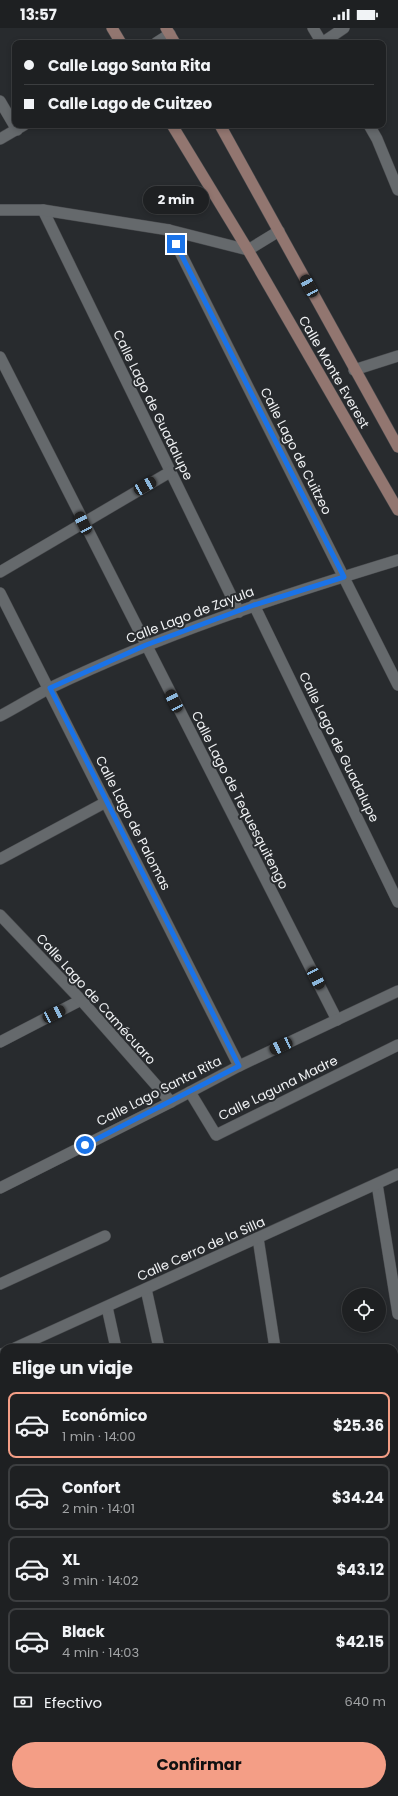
<!DOCTYPE html>
<html lang="es">
<head>
<meta charset="utf-8">
<style>
  body { margin:0; font-family:Poppins,sans-serif; background:#2b2d2f; color:#f1f3f6; height:100vh; display:flex; flex-direction:column; font-size:15px; white-space:nowrap }
  * { box-sizing:border-box; margin:0 }
  p { font-size:13px; color:#a1a3a5 }
  .icon { flex:none; width:22px; height:22px; fill:none; stroke:currentColor; stroke-width:2; stroke-linecap:round; stroke-linejoin:round }
  .map { position:relative; flex:1; overflow:hidden }
  .details { position:absolute; left:0px; top:1316px; width:398px; height:452px; display:flex; flex-direction:column; background:#1e2022; border-radius:12px 12px 0 0; box-shadow:0 2px 6px #0003,0 0 0 1px #3c3e40 }
  .details>* { flex:none }
  .banner { position:absolute; left:12px; top:12px; width:374px; height:88px; border-radius:8px; box-shadow:0 2px 6px #0003,0 0 0 1px #3c3e40; display:grid; align-content:center; height:88px; padding:0 12px; background:#1e2022 }
  .fabs { position:absolute; left:342px; top:1260px; display:grid; gap:8px }
  .fabs a { display:grid; place-items:center; width:44px; height:44px; border-radius:50%; background:#1e2022; box-shadow:0 2px 6px #0003,0 0 0 1px #3c3e40; font-size:20px }
  .end { position:absolute; width:18px; height:18px; margin:-9px; border:5px solid #1a73e8; background:#fff; box-shadow:0 0 0 2px #fff }
  .from { border-radius:50% }
  .bubble { position:absolute; height:28px; border-radius:14px; background:#1e2022; box-shadow:0 2px 6px #0003,0 0 0 1px #3c3e40; font-size:13px; font-weight:700; line-height:28px; text-align:center }
  .car { position:absolute; width:12px; height:24px; margin:-12px -6px; border-radius:5px; box-shadow:0 0 3px 1px #0007; background:linear-gradient(#222 24%,#8ab4d8 0 40%,#222 0 76%,#8ab4d8 0 86%,#222 0) }
  .banner b { display:flex; align-items:center; gap:14px; height:38px; font-size:15px }
  .banner b+b { border-top:1px solid #3c3e40 }
  .banner i { width:10px; height:10px; background:#f1f3f6 }
  ul { padding:0; list-style:none }
  li { display:flex; align-items:center; gap:12px; height:66px; margin:0 8px 6px; padding:0 4px; border:2px solid #3c3e40; border-radius:8px }
  li div { flex:1 }
  li b { display:block; font-size:15px }
  li em { font-style:normal; font-weight:700 }
  li.selected { border-color:#f49e86 }
  li>.icon { width:36px; height:36px; stroke-width:1.5 }
  h2 { padding:0 12px; font-size:18px; line-height:48px }
  .pay { display:flex; align-items:center; gap:10px; height:44px; padding:0 12px; font-size:15px }
  .pay p { margin-inline-start:auto }
  .action { display:flex; gap:8px; margin-top:auto; padding:8px 12px }
  .action a { flex:1; height:46px; border-radius:24px; background:#f49e86; color:#111; font-size:16px; font-weight:700; line-height:46px; text-align:center }
  .status { display:flex; justify-content:space-between; align-items:center; height:28px; padding:0 20px; background:#1e2022; direction:ltr }
  .status svg { height:11px; fill:currentColor }
  .map>svg:first-child { display:block }
  .lines { fill:none; stroke-linecap:round; stroke-linejoin:round }
  .minor-casing { stroke:#47494c; stroke-width:12 }
  .tertiary-casing { stroke:#47494c; stroke-width:12 }
  .secondary-casing { stroke:#47494c; stroke-width:12 }
  .minor { stroke:#65696c; stroke-width:11 }
  .tertiary { stroke:#65696c; stroke-width:11 }
  .secondary { stroke:#927670; stroke-width:11 }
  .route { stroke:#1a73e8; stroke-width:5 }
  .labels { text-anchor:middle; dominant-baseline:central; stroke-width:4; stroke-linejoin:round; paint-order:stroke }
  .street-label { font-size:13px; fill:#f0f2f4; stroke:#282b2e }
</style>
</head>
<body>
<div class="status"><b>13:57</b><svg viewBox="0 0 49 12"><path d="M0 12V9h3v3zM5 12V6h3v6zM10 12V3h3v9zM15 12V0h3v12zM26 1h20v11H26zM47 4h2v5h-2z"/></svg></div>
<div class="map">
<svg width="398" height="1768" viewBox="0 0 398 1768">
  <rect width="100%" height="100%" fill="#282b2e"/>
  <g class="lines">
    <defs>
      <g id="minor">
        <polyline points="313,0 322,15"/>
        <polyline points="322,15 344,0"/>
        <polyline points="0,73 17,102"/>
        <polyline points="369,97 377,111 398,162"/>
        <polyline points="43,182 239,584"/>
        <polyline points="169,202 398,657"/>
        <polyline points="0,329 337,992"/>
        <polyline points="354,342 398,328"/>
        <polyline points="0,544 170,444"/>
        <polyline points="0,565 239,1038"/>
        <polyline points="254,577 398,874"/>
        <path d="M0,688c17,-9 33,-19 50,-28 112,-54 230,-92 348,-128"/>
        <polyline points="0,831 106,774"/>
        <polyline points="0,1014 81,972"/>
        <polyline points="190,1064 216,1107 398,1017"/>
        <polyline points="377,1156 398,1286"/>
        <polyline points="0,1160 171,1074"/>
        <polyline points="258,1210 275,1320"/>
        <polyline points="0,1256 105,1208"/>
        <polyline points="146,1261 159,1320"/>
        <polyline points="107,1279 116,1320"/>
        <polyline points="15,1320 398,1146"/>
        <polyline points="0,1327 4,1325"/>
        <polyline points="0,1397 4,1401"/>
        <polyline points="394,1409 398,1408"/>
        <polyline points="394,1433 398,1433"/>
        <polyline points="0,1569 4,1565"/>
        <polyline points="0,1616 4,1613"/>
        <polyline points="394,1685 398,1689"/>
        <polyline points="182,1764 184,1768"/>
        <polyline points="320,1764 323,1768"/>
        <polyline points="223,1768 230,1764"/>
      </g>
      <g id="tertiary">
        <polyline points="156,15 170,6"/>
        <polyline points="0,111 24,97"/>
        <polyline points="0,182 43,182 169,202 248,222 279,203"/>
        <polyline points="0,887 81,972 171,1074 239,1038 398,963"/>
        <polyline points="0,1764 3,1768"/>
      </g>
      <g id="secondary">
        <polyline points="112,0 121,15"/>
        <polyline points="166,0 175,15"/>
        <polyline points="172,97 248,222 398,482"/>
        <polyline points="220,97 398,419"/>
      </g>
    </defs>
    <use href="#minor" class="minor-casing"/>
    <use href="#tertiary" class="tertiary-casing"/>
    <use href="#secondary" class="secondary-casing"/>
    <use href="#minor" class="minor"/>
    <use href="#tertiary" class="tertiary"/>
    <use href="#secondary" class="secondary"/>
  </g>
  <g class="lines">
    <polyline class="route" points="85,1117 239,1038 50,660 146,617 254,577 344,549 176,216"/>
  </g>
  <g class="labels">
    <g class="street-label">
      <text transform="translate(334 344) rotate(60)">Calle Monte Everest</text>
      <text transform="translate(153 377) rotate(64)">Calle Lago de Guadalupe</text>
      <text transform="translate(296 423) rotate(63)">Calle Lago de Cuitzeo</text>
      <text transform="translate(190 587) rotate(-21)">Calle Lago de Zayula</text>
      <text transform="translate(339 719) rotate(64)">Calle Lago de Guadalupe</text>
      <text transform="translate(240 772) rotate(63)">Calle Lago de Tequesquitengo</text>
      <text transform="translate(133 795) rotate(63)">Calle Lago de Palomas</text>
      <text transform="translate(96 971) rotate(48)">Calle Lago de Camécuaro</text>
      <text transform="translate(278 1060) rotate(-26)">Calle Laguna Madre</text>
      <text transform="translate(159 1063) rotate(-27)">Calle Lago Santa Rita</text>
      <text transform="translate(201 1221) rotate(-24)">Calle Cerro de la Silla</text>
    </g>
  </g>
</svg>
<div class="fabs">
<a><svg class="icon" aria-label="locate" viewBox="0 0 24 24"><circle cx="12" cy="12" r="6"/><path d="M12 2v4M12 18v4M2 12h4M18 12h4"/></svg></a>
</div>
<i class="end from" style="left:85px;top:1117px"></i>
<i class="end" style="left:176px;top:216px"></i>
<div class="bubble" style="left:143px;top:158px;width:66px">2 min</div>
<i class="car" style="left:309px;top:258px;rotate:332deg"></i>
<i class="car" style="left:145px;top:458px;rotate:60deg"></i>
<i class="car" style="left:83px;top:495px;rotate:333deg"></i>
<i class="car" style="left:174px;top:673px;rotate:333deg"></i>
<i class="car" style="left:316px;top:950px;rotate:153deg"></i>
<i class="car" style="left:54px;top:986px;rotate:63deg"></i>
<i class="car" style="left:281px;top:1018px;rotate:245deg"></i>
<div class="banner">
<b><i class="from"></i>Calle Lago Santa Rita</b>
<b><i></i>Calle Lago de Cuitzeo</b>
</div>
<section class="details">
<h2>Elige un viaje</h2>
<ul>
<li class="selected"><svg class="icon" aria-label="car" viewBox="0 0 24 24"><path d="M5 17H2v-5l4-1 3-4h7l3 4 3 1v5h-3M9 17h6M6 11h13"/><circle cx="7" cy="17" r="2"/><circle cx="17" cy="17" r="2"/></svg><div><b>Económico</b><p>1 min · 14:00</p></div><em>$25.36</em></li>
<li><svg class="icon" aria-label="car" viewBox="0 0 24 24"><path d="M5 17H2v-5l4-1 3-4h7l3 4 3 1v5h-3M9 17h6M6 11h13"/><circle cx="7" cy="17" r="2"/><circle cx="17" cy="17" r="2"/></svg><div><b>Confort</b><p>2 min · 14:01</p></div><em>$34.24</em></li>
<li><svg class="icon" aria-label="car" viewBox="0 0 24 24"><path d="M5 17H2v-5l4-1 3-4h7l3 4 3 1v5h-3M9 17h6M6 11h13"/><circle cx="7" cy="17" r="2"/><circle cx="17" cy="17" r="2"/></svg><div><b>XL</b><p>3 min · 14:02</p></div><em>$43.12</em></li>
<li><svg class="icon" aria-label="car" viewBox="0 0 24 24"><path d="M5 17H2v-5l4-1 3-4h7l3 4 3 1v5h-3M9 17h6M6 11h13"/><circle cx="7" cy="17" r="2"/><circle cx="17" cy="17" r="2"/></svg><div><b>Black</b><p>4 min · 14:03</p></div><em>$42.15</em></li>
</ul>
<div class="pay"><svg class="icon" aria-label="cash" viewBox="0 0 24 24"><path d="M3 7h18v10H3z"/><circle cx="12" cy="12" r="2"/></svg>Efectivo<p>640 m</p></div>
<div class="action"><a>Confirmar</a></div>
</section>
</div>
</body>
</html>
